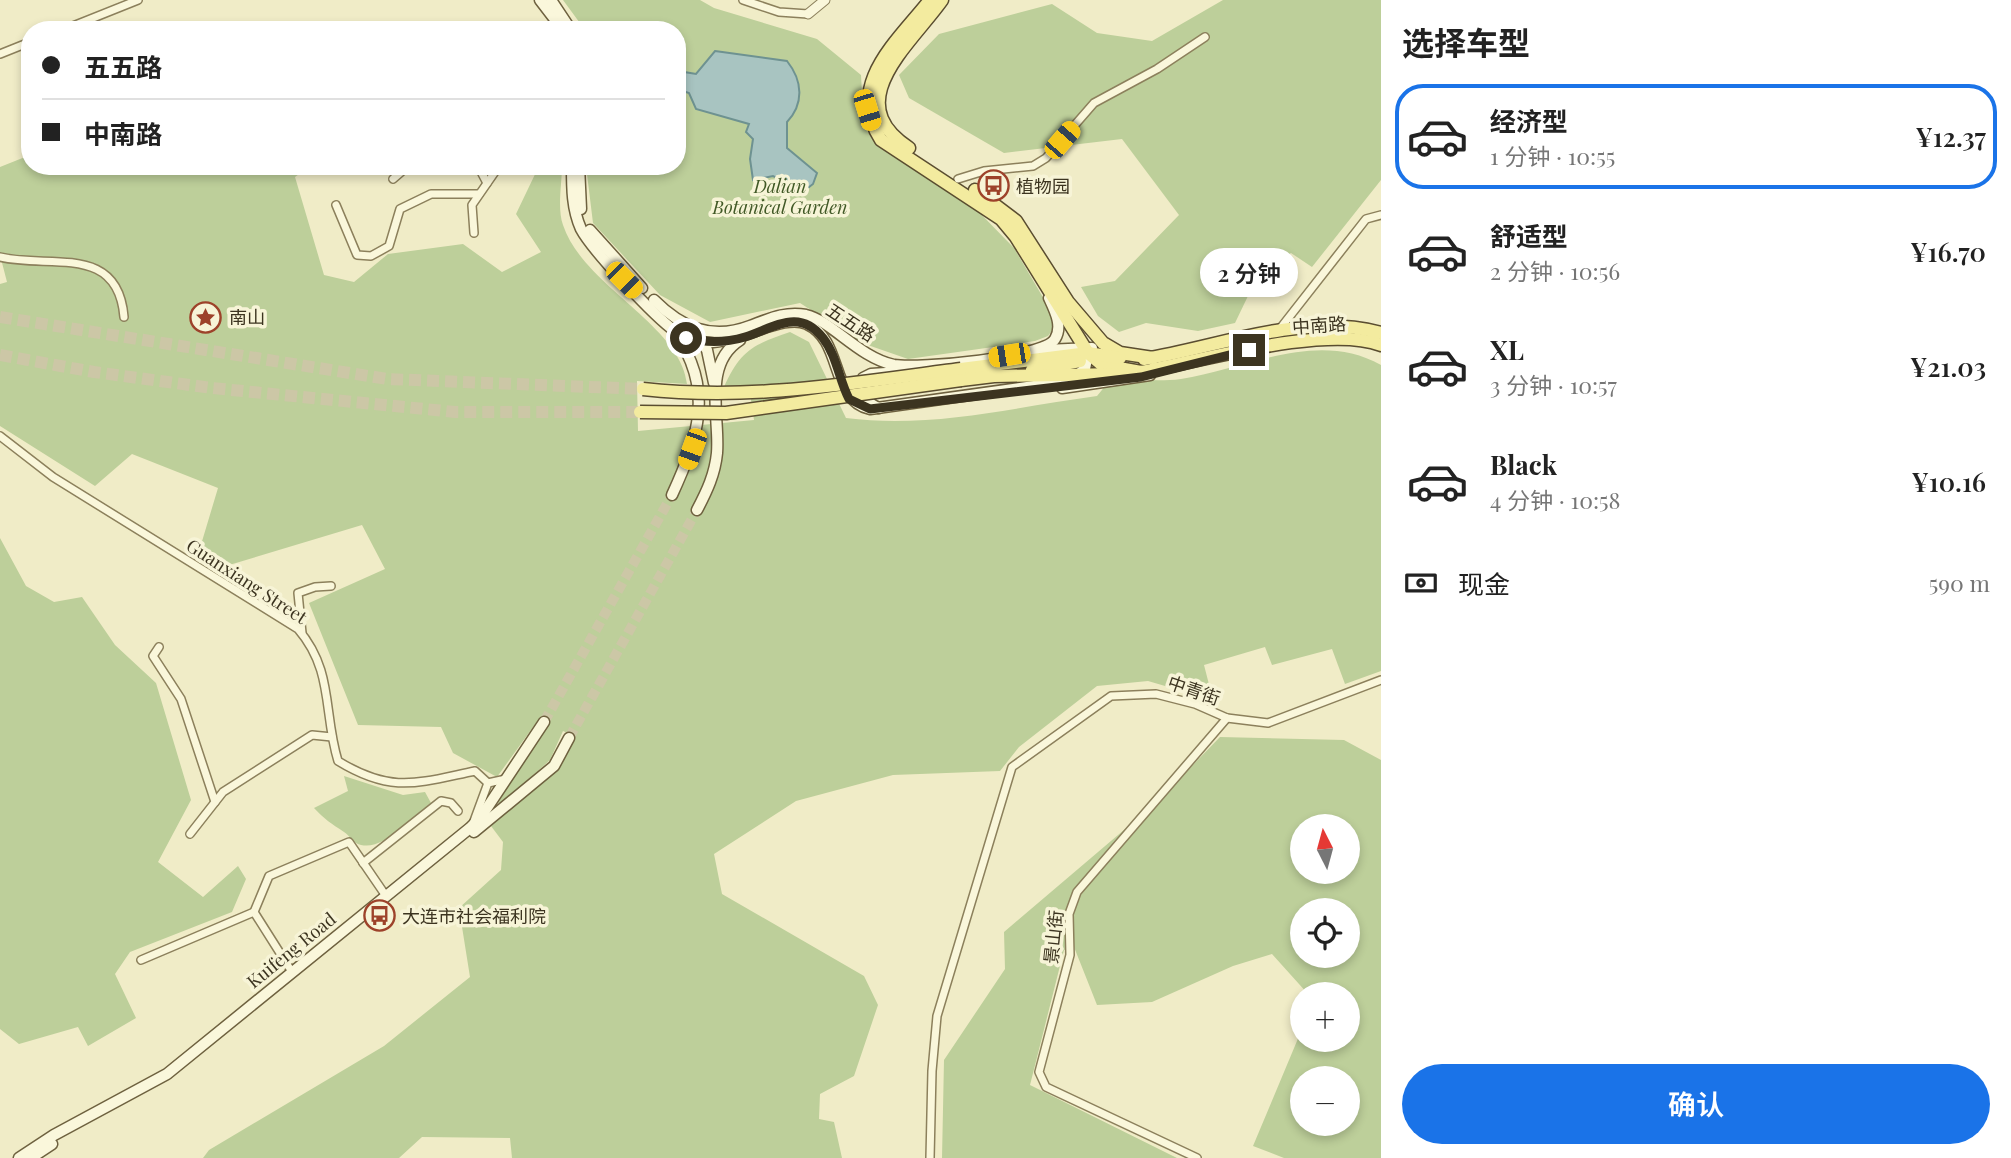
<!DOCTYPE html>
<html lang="zh">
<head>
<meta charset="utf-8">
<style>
  body { margin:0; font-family:"Playfair Display","Noto Sans SC",serif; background:#f2f2f2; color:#222; height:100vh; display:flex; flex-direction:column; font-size:26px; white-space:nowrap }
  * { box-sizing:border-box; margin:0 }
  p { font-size:23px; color:#767676 }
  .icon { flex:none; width:38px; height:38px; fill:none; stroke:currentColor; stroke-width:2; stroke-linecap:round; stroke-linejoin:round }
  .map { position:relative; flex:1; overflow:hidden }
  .sheet { display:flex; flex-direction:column; background:#fff; width:630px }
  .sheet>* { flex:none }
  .top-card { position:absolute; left:21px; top:21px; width:665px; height:154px; border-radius:28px; box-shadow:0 4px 10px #0003; display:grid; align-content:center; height:154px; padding:0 21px; background:#fff }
  .needle { width:46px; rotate:354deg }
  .tools { position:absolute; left:1290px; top:814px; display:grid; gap:14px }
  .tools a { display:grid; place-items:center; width:70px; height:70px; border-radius:50%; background:#fff; box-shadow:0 4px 10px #0003; font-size:35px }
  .end { position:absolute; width:32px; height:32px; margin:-16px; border:9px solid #3c3420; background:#fff; box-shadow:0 0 0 4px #fff }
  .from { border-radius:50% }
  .bubble { position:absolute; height:49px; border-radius:24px; background:#fff; box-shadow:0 4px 10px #0003; font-size:23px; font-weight:600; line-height:49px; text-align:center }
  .car { position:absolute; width:21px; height:42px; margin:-21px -10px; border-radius:9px; box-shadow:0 0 5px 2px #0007; background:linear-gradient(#f5c518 24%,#345 0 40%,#f5c518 0 76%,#345 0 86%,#f5c518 0) }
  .top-card b { display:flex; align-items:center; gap:24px; height:66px; font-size:26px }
  .top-card b+b { border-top:2px solid #e0e0e0 }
  .top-card i { width:18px; height:18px; background:#222 }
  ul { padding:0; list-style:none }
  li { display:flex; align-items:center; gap:21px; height:105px; margin:0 14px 10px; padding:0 7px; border:4px solid transparent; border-radius:28px }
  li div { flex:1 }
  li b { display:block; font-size:26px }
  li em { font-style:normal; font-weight:600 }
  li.current { border-color:#1a73e8 }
  li>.icon { width:63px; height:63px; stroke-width:1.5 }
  h2 { padding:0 21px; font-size:32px; line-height:84px }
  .pay { display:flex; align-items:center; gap:18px; height:77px; padding:0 21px; font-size:26px }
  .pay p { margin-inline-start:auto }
  .primary-button { display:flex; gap:14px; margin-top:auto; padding:14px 21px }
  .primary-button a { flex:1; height:80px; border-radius:42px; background:#1a73e8; color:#fff; font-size:28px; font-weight:600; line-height:80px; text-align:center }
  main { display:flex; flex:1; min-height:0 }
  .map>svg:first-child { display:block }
  .green { fill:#bdcf9a; fill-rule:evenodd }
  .water { fill:#a8c4c1; stroke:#6e9291; stroke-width:2 }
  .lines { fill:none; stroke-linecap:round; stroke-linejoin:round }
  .secondary-tunnel { stroke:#ccc7a6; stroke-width:10; stroke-dasharray:10 5; stroke-linecap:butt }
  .primary-tunnel { stroke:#ccc7a6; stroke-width:12; stroke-dasharray:12 6; stroke-linecap:butt }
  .minor-casing { stroke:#8c805c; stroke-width:10 }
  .tertiary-casing { stroke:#8c805c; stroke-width:11 }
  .secondary-casing { stroke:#6e613f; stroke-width:13 }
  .primary-casing { stroke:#5a4d30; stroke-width:15 }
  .minor { stroke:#faf7db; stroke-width:7 }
  .tertiary { stroke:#faf7db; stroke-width:9 }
  .secondary { stroke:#faf7db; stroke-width:10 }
  .primary { stroke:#f3eb9f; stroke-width:12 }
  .primary-bridge-casing { stroke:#5a4d30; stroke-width:15; stroke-linecap:butt }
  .primary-bridge { stroke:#f3eb9f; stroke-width:12 }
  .route { stroke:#3c3420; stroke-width:9 }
  .labels { text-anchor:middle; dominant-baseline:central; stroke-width:7; stroke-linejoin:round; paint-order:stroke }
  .park-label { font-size:18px; font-style:italic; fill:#415926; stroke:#f7f4d7 }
  .poi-label { font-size:18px; fill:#3c3420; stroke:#f7f4d7; text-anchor:start }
  .street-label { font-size:18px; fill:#3c3420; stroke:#f7f4d7 }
</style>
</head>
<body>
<main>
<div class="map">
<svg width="1381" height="1158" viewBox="0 0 1381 1158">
  <rect width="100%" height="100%" fill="#f0ecc7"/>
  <g class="green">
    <polygon points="563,0 700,0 714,8 817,39 861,75 864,127 881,148 971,204 1014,248 1051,311 1053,329 1048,336 1035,341 908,359 862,343 800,303 710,322 660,295 593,223 586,166 677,166 677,30 585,30"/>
    <polygon points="1223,0 1381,0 1381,180 1312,267 1291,253 1260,271 1235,323 1198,331 1146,323 1119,332 1098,316 1081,287 1115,281 1179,215 1122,139 1004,153 909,98 899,75 939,34 1052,4 1097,33 1152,41"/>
    <path d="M30,155v11h280l-15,11 29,98 30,7 34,-28 75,-10 39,28 39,-20 -25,-38 22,-46 -6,-2h30c0,17 -5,43 1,59 20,61 118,100 124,159l-50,-3 1,50 116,-11 -5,-33h-25c16,-36 30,-43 66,-55l19,10 37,76c85,11 168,-11 251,-22l14,-17c23,0 48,3 70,0 65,-10 136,-50 200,-14v306l-36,13 -13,-35 -60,16 -7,-18 -61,18 9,35 -65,-19 -51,5 -78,61 -19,24 -107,4 -97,26 -82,53 8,40 142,82 14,29 -24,71 -34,18 -1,25 15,3 8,36h-330l-2,-20 -88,-1 -23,21h-196l6,-8 175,-104 86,-69 -11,-69 42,-38 2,-28 -12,-16 64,-57 19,-33 -11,-5 -13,29 -48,43h-4l50,-81 -7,-6 -44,61 -44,-24 -12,-26 -83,-2 -49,-122 76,-34 -23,-44 -136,41 -26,-18 18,-60 -86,-34 -37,32 -95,-60v-142l7,-2 -7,-27v-88z"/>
    <polygon points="0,538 26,586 54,602 82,597 115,645 156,683 191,800 158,862 203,897 238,866 246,879 232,912 130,952 115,974 136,1018 88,1046 78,1027 19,1044 0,1029"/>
    <path d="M1220,737l124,3 37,20v398h-97l-31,-12 49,-117v11h46v-46h-40l-36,-40 -39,12 -81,36 -55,3 -23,-58 -10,3 -34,135 147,73h-235l2,-98 61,-91 -1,-37 154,-131zM1302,826h46v46h-46zM1302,910h46v46h-46zM1302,1078h46v46h-46z"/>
    <path d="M344,776l59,19 22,-3 6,11c-17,13 -51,53 -75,40 -4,-2 -7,-8 -12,-11 -12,-8 -20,-13 -30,-24l34,-17z"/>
  </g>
  <path class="water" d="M715,51l72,10c16,20 17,43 0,61v26l30,25 -4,11 -9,7 -31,-15 -20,4 -3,-21 3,-20 -7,-7 3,-8 -53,-15 -7,-16 -9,-3 4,-18 12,2z"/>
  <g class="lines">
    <g class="secondary-tunnel">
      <polyline points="544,722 672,495"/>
      <polyline points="569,738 697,510"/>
    </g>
    <g class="primary-tunnel">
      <polyline points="0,317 387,379 643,389"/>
      <polyline points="0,355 94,372 212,388 455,412 640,412"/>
    </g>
    <defs>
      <g id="minor">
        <polyline points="743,0 779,12 808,14"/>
        <polyline points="63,30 138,0"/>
        <polyline points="0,54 30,42"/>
        <polyline points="478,166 487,183"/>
        <polyline points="393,179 408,166"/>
        <polyline points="958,179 984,171 1033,166 1046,158 1094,103 1157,69 1205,37"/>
        <polyline points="336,205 357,255 371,256 389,246 400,209 431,194 479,194"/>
        <polyline points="474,233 472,205 499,166"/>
        <path d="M0,257c49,12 118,-14 124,60"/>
        <polyline points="1279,330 1366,219 1381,215"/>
        <path d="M0,436l53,41 245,152c36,42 25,83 40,132 54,33 79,22 137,10l13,12"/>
        <polyline points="302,633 298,593 315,587 331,586"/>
        <polyline points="159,647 153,656 181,699 215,802"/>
        <polyline points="474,821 488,783 506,779"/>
        <polyline points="190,834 223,792 312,735 332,737"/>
        <polyline points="363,863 441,801 451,803 458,811"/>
        <polyline points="141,960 254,912"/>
        <polyline points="292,972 254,912 269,876 349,842 386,896"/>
        <polyline points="930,1158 932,1071 937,1016 1012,767 1111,696 1156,694 1195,704 1227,718 1268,723 1381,680"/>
        <polyline points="1197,1158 1046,1087 1039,1072 1070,955 1069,914 1077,892 1227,718"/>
      </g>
      <polyline id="tertiary" points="808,14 825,0"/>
      <g id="secondary">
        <polyline points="540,0 563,30"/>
        <polyline points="551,0 571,30"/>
        <path d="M572,166c0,22 0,43 9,63 11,21 74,88 94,102 8,6 19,11 29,11 35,3 79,-30 103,-18 37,17 22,75 63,85l199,-28 16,-12 3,-16"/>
        <polyline points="579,166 581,209"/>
        <polyline points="590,230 642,288"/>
        <path d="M654,300c27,27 57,41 96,26 19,-7 35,-15 56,-11 26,6 52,42 88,50 24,4 150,-7 161,-26 8,-13 0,-28 -6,-41"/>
        <polyline points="700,339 707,350 714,383"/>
        <polyline points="1045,350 1092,348"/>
        <polyline points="1062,388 1150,375"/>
        <path d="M879,408c-12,-4 -21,-17 -16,-30l8,-4 30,-2"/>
        <path d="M672,495c26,-57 43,-106 3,-162"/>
        <path d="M697,510c10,-19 18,-36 20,-57 3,-36 -15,-89 23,-113"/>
        <polyline points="474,832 554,766 569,738"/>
        <polyline points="19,1158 54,1135 167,1074 470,828 481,817 544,722"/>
        <polyline points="31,1158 52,1144"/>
      </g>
      <g id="primary">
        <path d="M930,0c-33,42 -85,84 -49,140l120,79 15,18 72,116 14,12 39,7c59,-11 186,-48 240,-27"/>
        <path d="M909,148c-71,-46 1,-103 33,-148"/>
        <polyline points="975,190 1016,221 1068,302 1103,343 1120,353 1153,358"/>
        <path d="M1144,359c79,-13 157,-47 237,-26"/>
        <polyline points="961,369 1088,353 1120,358"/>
        <polyline points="1032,370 1080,361"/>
        <polyline points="961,380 994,376 1121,374"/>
      </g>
    </defs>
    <use href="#minor" class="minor-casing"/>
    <use href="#tertiary" class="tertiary-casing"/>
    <use href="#secondary" class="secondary-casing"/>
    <use href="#primary" class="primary-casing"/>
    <use href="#minor" class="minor"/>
    <use href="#tertiary" class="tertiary"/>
    <use href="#secondary" class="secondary"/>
    <use href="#primary" class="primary"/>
    <defs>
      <g id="primary-bridge">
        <path d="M643,389c109,12 209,-6 318,-20"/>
        <polyline points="640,412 726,413 961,380"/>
      </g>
    </defs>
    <use href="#primary-bridge" class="primary-bridge-casing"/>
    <use href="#primary-bridge" class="primary-bridge"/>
  </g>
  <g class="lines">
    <path class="route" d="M686,338c20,5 39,5 59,-1 29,-9 54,-30 78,1 14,18 16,42 26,61l21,10 271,-32 108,-27"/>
  </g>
  <defs>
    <symbol id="bus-ring" viewBox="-11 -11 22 22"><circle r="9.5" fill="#f7f4d7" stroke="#9d422a" stroke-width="1.5"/><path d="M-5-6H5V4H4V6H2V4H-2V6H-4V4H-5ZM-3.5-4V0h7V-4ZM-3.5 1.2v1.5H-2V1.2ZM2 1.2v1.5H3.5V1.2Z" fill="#9d422a"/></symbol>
    <symbol id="sight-ring" viewBox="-11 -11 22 22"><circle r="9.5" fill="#f7f4d7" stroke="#9d422a" stroke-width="1.5"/><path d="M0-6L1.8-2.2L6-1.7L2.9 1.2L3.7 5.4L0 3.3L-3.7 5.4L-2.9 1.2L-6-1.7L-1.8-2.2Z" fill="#9d422a"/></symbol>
  </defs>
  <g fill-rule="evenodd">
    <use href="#bus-ring" x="976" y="168" width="35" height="35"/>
    <use href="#sight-ring" x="188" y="300" width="35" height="35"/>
    <use href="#bus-ring" x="362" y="898" width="35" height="35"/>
  </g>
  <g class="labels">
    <g class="park-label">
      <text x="780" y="186">Dalian<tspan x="780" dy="21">Botanical Garden</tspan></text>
    </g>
    <g class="poi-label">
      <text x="1016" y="186">植物园</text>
      <text x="229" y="317">南山</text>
      <text x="402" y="916">大连市社会福利院</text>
    </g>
    <g class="street-label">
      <text transform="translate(851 322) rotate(33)">五五路</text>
      <text transform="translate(1319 325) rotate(-4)">中南路</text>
      <text transform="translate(247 581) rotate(33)">Guanxiang Street</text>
      <text transform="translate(1194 690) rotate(19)">中青街</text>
      <text transform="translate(1053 937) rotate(-84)">景山街</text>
      <text transform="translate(291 950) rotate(-39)">Kuifeng Road</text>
    </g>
  </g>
</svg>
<div class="tools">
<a><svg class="needle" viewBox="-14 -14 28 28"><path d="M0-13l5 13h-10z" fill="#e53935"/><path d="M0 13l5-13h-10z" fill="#767676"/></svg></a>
<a><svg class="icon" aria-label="locate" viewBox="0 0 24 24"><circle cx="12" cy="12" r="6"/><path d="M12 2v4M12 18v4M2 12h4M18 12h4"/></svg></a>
<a>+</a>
<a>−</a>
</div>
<i class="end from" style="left:686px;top:338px"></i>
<i class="end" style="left:1249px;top:350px"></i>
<div class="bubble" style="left:1200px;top:248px;width:98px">2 分钟</div>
<i class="car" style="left:867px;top:110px;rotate:163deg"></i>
<i class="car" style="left:1062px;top:140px;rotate:41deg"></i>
<i class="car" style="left:624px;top:280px;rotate:135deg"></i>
<i class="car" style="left:1009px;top:355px;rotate:261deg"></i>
<i class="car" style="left:692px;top:449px;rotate:200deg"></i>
<div class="top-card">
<b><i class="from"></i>五五路</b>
<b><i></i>中南路</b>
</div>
</div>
<section class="sheet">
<h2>选择车型</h2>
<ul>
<li class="current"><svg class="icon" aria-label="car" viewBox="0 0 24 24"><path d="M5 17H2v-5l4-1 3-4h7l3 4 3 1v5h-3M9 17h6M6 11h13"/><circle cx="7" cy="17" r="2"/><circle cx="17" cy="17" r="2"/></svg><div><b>经济型</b><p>1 分钟 · 10:55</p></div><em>¥12.37</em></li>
<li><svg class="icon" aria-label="car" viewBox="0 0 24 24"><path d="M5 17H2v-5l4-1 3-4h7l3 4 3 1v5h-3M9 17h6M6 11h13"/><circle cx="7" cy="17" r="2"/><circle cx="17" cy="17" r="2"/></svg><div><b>舒适型</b><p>2 分钟 · 10:56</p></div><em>¥16.70</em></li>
<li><svg class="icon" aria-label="car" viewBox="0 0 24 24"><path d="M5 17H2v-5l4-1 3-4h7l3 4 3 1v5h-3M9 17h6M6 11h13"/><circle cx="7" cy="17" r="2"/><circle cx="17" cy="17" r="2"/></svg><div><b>XL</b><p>3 分钟 · 10:57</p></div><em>¥21.03</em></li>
<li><svg class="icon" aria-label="car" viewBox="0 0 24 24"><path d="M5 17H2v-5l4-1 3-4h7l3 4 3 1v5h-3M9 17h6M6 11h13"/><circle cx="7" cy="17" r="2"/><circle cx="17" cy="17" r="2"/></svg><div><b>Black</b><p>4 分钟 · 10:58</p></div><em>¥10.16</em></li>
</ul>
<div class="pay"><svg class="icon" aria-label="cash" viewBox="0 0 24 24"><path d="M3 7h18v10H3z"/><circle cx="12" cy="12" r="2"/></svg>现金<p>590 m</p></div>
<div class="primary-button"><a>确认</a></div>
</section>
</main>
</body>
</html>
